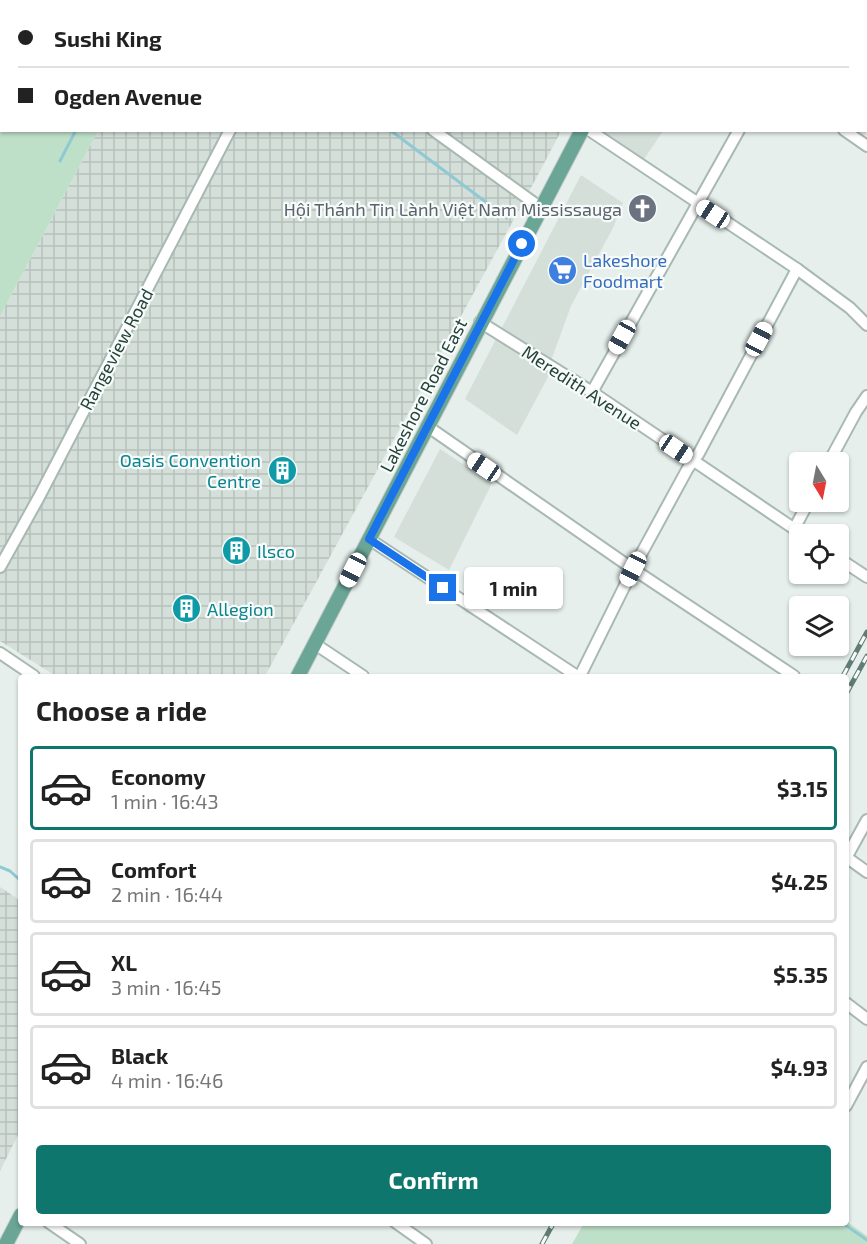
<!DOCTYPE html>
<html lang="en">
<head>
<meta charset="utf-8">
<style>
  body { margin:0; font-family:"Exo 2",sans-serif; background:#f6f6f6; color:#222; height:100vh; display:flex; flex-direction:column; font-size:22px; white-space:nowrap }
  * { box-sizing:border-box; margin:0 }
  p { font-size:20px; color:#767676 }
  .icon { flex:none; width:33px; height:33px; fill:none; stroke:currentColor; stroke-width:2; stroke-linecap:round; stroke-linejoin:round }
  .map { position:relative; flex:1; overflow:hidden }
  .details { position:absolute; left:18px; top:674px; width:831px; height:552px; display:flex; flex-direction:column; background:#fff; border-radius:6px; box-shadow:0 2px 4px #0004 }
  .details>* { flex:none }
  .guide { position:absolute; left:0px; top:0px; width:867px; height:132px; box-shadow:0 2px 4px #0004; display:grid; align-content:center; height:132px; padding:0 18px; background:#fff }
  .needle { width:39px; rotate:170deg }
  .fabs { position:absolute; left:789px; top:452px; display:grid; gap:12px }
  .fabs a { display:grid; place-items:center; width:60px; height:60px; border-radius:6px; background:#fff; box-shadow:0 2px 4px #0004; font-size:30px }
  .end { position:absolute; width:27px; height:27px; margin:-14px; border:8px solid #1a73e8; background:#fff; box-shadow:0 0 0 3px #fff }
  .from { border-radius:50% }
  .bubble { position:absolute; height:42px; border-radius:6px; background:#fff; box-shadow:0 2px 4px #0004; font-size:20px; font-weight:700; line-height:42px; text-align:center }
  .car { position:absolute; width:18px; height:36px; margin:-18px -9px; border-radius:8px; box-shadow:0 0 4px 2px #0007; background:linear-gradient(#fff 24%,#345 0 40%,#fff 0 76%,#345 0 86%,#fff 0) }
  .guide b { display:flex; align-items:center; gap:21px; height:57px; font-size:22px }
  .guide b+b { border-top:2px solid #e0e0e0 }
  .guide i { width:15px; height:15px; background:#222 }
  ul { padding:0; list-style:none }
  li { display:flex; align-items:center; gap:18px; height:84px; margin:0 12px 9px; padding:0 6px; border:3px solid #e0e0e0; border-radius:6px }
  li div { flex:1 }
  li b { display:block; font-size:22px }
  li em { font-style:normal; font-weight:700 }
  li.selected { border-color:#0f766e }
  li>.icon { width:54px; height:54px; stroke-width:1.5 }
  h2 { padding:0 18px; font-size:27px; line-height:72px }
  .action { display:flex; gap:12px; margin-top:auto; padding:12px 18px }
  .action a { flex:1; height:69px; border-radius:6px; background:#0f766e; color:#fff; font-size:24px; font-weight:700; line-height:69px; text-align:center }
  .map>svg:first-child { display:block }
  .built { fill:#d4dfda }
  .industrial { fill:url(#industrial-grid) }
  .green { fill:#bfe0c8 }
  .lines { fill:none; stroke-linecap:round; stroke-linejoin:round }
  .stream { stroke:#8ec9d4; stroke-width:3 }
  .minor-casing { stroke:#a8b8b2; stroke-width:14 }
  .major-casing { stroke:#c2cac8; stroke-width:16 }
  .minor { stroke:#fff; stroke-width:10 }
  .major { stroke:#6aa596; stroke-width:14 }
  .rail-casing { stroke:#5f7d75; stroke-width:5 }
  .rail { stroke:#f7fbf9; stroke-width:3; stroke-dasharray:9; stroke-linecap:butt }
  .route { stroke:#1a73e8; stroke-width:8 }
  .labels { text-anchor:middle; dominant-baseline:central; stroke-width:4.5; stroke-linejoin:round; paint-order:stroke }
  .worship-label { font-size:18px; fill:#5b616d; stroke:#f7fbf9; text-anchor:end }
  .shop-label { font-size:18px; fill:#366cbe; stroke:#f7fbf9; text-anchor:start }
  .street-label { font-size:18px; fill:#24423a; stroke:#f7fbf9 }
  .culture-label { font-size:18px; fill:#0d838f; stroke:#f7fbf9; text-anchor:start }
</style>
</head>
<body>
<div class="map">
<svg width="867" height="1244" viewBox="0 0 867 1244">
  <defs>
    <pattern id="industrial-grid" width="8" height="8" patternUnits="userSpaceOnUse" patternTransform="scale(1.5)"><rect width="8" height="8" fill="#d4dfda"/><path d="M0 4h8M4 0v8" fill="none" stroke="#b6c1bc"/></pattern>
  </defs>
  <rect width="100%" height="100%" fill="#e6efeb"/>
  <g class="built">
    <polygon points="605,131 605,130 663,131 644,159 604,132"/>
    <polygon points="581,175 623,203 613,228 571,306 552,358 548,377 517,435 465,399"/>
    <polygon points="440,449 492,483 449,570 394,537"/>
  </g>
  <g class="industrial">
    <polygon points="166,0 626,0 166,2"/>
    <polygon points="98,131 561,131 539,173 265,676 56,676 0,641 0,316"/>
    <polygon points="0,887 21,901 21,1129 0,1171"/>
  </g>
  <g class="green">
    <polygon points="0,0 166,0 2,2 2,130 98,131 0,316"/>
    <polygon points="846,1221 867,1236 867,1244 572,1244 584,1223 846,1222"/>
  </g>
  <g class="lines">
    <g class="stream">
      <polyline points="144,2 145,0"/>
      <polyline points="390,130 507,218"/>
      <polyline points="60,161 76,130"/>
      <polyline points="0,867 10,871 21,881"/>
      <polyline points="841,1222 867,1240"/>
    </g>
    <defs>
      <g id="minor">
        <polyline points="252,0 254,2"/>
        <polyline points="299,2 300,0"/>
        <polyline points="810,2 811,0"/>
        <polyline points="433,130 541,208"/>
        <polyline points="589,130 797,269 850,308 867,325"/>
        <polyline points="844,130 867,146"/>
        <polyline points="480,322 592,392 802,534"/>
        <polyline points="592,392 739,130"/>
        <polyline points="427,426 633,569 794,676"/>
        <polyline points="829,462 856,412 867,396"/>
        <polyline points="794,529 809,501"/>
        <polyline points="369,539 577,676"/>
        <polyline points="838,558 867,577"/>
        <polyline points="0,567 39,497 230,130"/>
        <polyline points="315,644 363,676"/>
        <polyline points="0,653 34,676"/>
        <polyline points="580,676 633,569 688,468 699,453 797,269"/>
        <polyline points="846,857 867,872"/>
        <polyline points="846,858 867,820"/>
        <polyline points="846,1003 867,1019"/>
        <polyline points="846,1106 867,1067"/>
        <polyline points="48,1222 80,1244"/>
        <polyline points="395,1222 426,1244"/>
      </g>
      <g id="major">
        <polyline points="651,2 651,0"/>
        <polyline points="298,676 582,130"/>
        <polyline points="6,1244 21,1215"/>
      </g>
    </defs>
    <use href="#minor" class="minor-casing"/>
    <use href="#major" class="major-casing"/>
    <use href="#minor" class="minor"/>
    <use href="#major" class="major"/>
    <defs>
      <g id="rail">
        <polyline points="843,676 867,632"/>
        <polyline points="846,694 867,656"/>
        <polyline points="542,1244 554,1222"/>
      </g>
    </defs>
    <use href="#rail" class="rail-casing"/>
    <use href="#rail" class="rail"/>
  </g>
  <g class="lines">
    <polyline class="route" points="443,588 369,539 522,244"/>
  </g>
  <defs>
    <symbol id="church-disc" viewBox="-11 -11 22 22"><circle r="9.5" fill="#6b7280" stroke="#f7fbf9"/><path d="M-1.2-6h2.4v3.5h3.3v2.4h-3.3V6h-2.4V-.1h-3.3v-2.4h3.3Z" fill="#fff"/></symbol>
    <symbol id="supermarket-disc" viewBox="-11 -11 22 22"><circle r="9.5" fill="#3f7fe0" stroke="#f7fbf9"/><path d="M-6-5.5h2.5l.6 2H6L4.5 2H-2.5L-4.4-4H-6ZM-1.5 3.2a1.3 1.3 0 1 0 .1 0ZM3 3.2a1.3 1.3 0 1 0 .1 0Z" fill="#fff"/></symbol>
    <symbol id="building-disc" viewBox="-11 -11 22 22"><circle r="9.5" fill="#0f9aa8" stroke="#f7fbf9"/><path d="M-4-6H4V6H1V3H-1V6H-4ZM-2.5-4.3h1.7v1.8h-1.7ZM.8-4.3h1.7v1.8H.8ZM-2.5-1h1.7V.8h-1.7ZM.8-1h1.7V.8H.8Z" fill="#fff"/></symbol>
  </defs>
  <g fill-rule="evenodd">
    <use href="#church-disc" x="626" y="192" width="33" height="33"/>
    <use href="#supermarket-disc" x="546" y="254" width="33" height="33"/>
    <use href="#building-disc" x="266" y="454" width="33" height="33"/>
    <use href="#building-disc" x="220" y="534" width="33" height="33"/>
    <use href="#building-disc" x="170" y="592" width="33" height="33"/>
  </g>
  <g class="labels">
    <g class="worship-label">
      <text x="622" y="209">Hội Thánh Tin Lành Việt Nam Mississauga</text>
    </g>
    <g class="shop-label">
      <text x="583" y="260">Lakeshore<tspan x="583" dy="21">Foodmart</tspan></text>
    </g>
    <g class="street-label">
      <text transform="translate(116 349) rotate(-62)">Rangeview Road</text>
      <text transform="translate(582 387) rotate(33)">Meredith Avenue</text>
      <text transform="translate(423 395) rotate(-63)">Lakeshore Road East</text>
    </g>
    <g class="culture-label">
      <text x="261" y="460" text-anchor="end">Oasis Convention<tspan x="261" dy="21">Centre</tspan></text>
      <text x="257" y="551">Ilsco</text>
      <text x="207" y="609">Allegion</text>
    </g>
  </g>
</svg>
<div class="fabs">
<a><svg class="needle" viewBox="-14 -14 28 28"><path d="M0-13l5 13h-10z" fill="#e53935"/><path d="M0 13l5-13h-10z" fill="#767676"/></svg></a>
<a><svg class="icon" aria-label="locate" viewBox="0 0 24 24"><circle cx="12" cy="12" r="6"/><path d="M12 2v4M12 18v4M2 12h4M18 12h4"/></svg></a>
<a><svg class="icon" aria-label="layers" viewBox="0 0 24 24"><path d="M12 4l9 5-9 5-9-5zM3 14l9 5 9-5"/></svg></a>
</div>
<i class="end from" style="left:522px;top:244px"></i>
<i class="end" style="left:443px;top:588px"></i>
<div class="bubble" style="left:464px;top:567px;width:99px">1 min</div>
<i class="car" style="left:713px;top:214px;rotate:303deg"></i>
<i class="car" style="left:622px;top:337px;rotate:209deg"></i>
<i class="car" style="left:759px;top:339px;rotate:28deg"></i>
<i class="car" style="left:676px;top:449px;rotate:124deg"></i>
<i class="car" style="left:484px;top:467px;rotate:304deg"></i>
<i class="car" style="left:633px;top:569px;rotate:207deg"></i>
<i class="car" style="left:353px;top:570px;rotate:207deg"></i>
<div class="guide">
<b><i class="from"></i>Sushi King</b>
<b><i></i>Ogden Avenue</b>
</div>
<section class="details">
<h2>Choose a ride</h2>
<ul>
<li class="selected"><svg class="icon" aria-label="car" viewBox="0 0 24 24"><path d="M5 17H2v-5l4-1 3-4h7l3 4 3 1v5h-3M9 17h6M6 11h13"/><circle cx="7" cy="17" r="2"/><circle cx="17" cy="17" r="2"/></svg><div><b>Economy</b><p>1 min · 16:43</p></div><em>$3.15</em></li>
<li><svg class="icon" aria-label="car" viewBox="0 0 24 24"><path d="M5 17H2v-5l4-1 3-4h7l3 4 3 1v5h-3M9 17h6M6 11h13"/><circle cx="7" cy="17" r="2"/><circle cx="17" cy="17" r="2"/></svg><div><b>Comfort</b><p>2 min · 16:44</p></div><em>$4.25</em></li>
<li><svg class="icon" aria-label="car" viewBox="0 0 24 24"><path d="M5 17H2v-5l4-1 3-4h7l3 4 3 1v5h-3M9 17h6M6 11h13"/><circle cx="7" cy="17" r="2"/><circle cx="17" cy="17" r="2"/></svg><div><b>XL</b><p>3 min · 16:45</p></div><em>$5.35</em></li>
<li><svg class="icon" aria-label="car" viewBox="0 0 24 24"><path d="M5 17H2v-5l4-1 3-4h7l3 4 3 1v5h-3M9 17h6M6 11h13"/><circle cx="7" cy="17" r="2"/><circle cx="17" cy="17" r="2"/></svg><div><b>Black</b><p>4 min · 16:46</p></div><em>$4.93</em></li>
</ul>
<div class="action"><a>Confirm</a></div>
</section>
</div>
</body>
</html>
